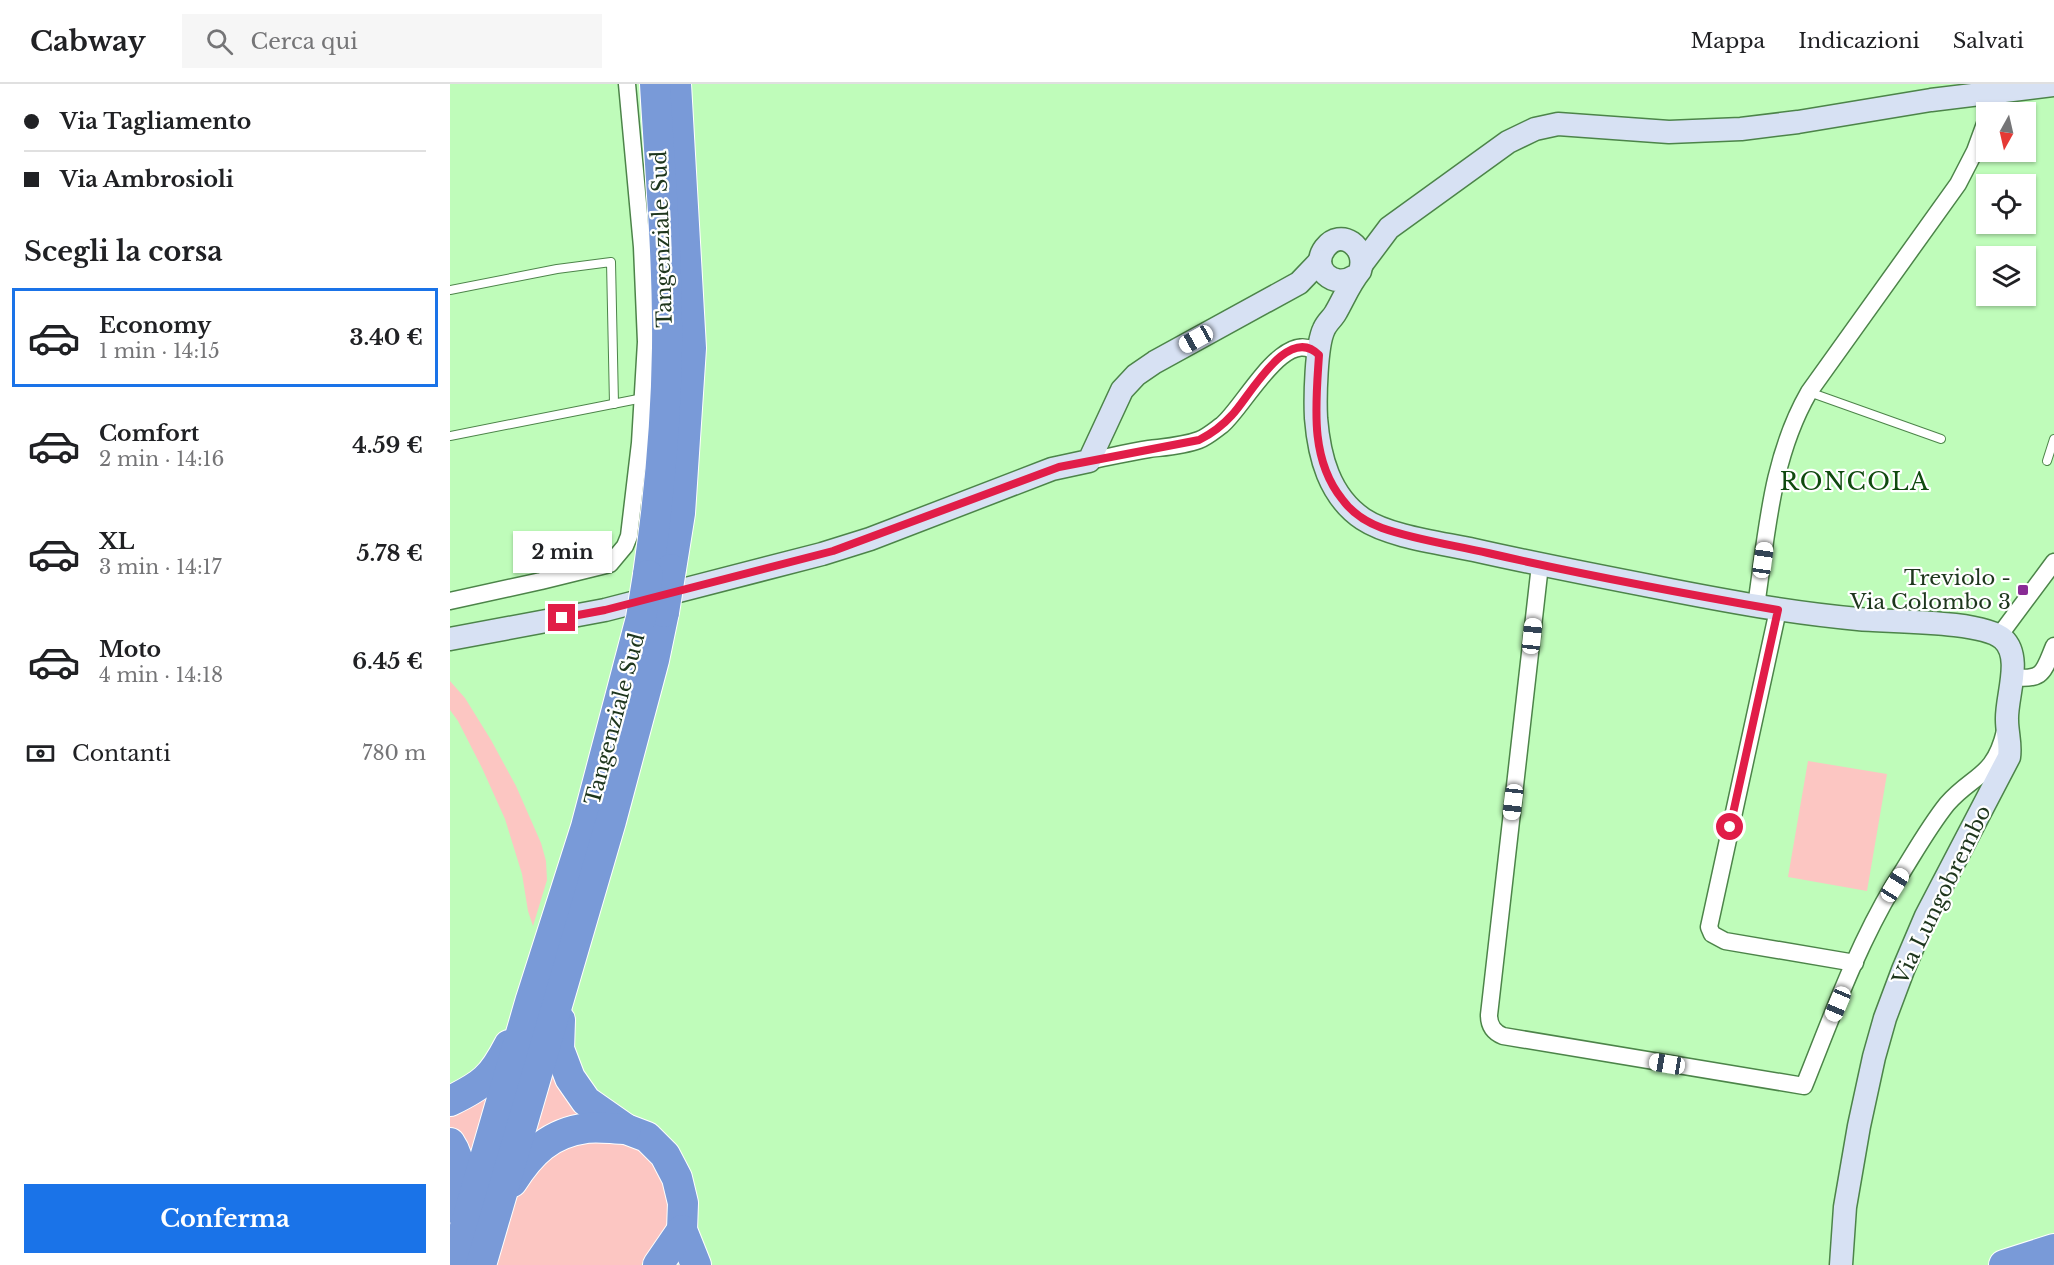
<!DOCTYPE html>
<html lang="it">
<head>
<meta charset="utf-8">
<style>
  body { margin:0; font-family:"Libre Baskerville",serif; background:#f6f6f6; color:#202124; height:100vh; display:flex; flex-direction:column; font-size:22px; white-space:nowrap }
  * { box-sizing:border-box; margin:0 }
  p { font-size:20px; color:#757577 }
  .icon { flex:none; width:33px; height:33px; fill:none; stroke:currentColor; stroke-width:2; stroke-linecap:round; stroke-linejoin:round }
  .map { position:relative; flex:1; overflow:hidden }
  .drawer { display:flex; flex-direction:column; background:#fff; width:450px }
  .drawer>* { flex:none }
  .top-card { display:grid; align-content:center; height:132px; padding:0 24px; background:#fff }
  .needle { width:39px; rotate:188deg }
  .fabs { position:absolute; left:1526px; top:18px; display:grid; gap:12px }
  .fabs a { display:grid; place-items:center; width:60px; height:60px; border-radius:0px; background:#fff; box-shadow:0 2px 4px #0004; font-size:30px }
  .end { position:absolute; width:27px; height:27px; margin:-14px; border:8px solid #e11d48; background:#fff; box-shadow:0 0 0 3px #fff }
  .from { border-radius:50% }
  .bubble { position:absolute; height:42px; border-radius:0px; background:#fff; box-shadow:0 2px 4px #0004; font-size:20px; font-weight:700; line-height:42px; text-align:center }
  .car { position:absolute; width:18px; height:36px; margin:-18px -9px; border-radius:8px; box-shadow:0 0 4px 2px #0007; background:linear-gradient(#fff 24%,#345 0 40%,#fff 0 76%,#345 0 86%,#fff 0) }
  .top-card b { display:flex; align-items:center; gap:21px; height:57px; font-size:22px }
  .top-card b+b { border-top:2px solid #e0e0e0 }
  .top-card i { width:15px; height:15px; background:#202124 }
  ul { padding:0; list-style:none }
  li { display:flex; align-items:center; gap:18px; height:99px; margin:0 12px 9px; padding:0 12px; border:3px solid transparent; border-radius:0px }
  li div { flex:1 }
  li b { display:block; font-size:22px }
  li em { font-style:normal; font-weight:700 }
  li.selected { border-color:#1a73e8 }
  li>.icon { width:54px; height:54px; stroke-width:1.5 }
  h2 { padding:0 24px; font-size:27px; line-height:72px }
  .pay { display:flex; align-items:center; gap:15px; height:66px; padding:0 24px; font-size:22px }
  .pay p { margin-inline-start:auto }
  .action { display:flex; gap:12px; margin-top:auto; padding:12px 24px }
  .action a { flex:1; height:69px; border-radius:0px; background:#1a73e8; color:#fff; font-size:24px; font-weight:700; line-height:69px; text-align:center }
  header { display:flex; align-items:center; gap:36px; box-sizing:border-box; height:84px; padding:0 30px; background:#fff; border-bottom:2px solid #e0e0e0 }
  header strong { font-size:28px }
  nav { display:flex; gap:33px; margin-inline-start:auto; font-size:21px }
  .search { width:420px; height:54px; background:#f6f6f6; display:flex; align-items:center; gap:15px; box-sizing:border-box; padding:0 21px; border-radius:0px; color:#757577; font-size:22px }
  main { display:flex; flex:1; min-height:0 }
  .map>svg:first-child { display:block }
  .green { fill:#fcc6c2 }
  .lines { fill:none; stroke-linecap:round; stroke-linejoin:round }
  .lane-casing { stroke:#4c8449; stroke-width:10 }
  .street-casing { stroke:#4c8449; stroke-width:19 }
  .secondary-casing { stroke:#4c8449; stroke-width:25 }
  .highway-casing { stroke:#fff; stroke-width:32 }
  .lane { stroke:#fff; stroke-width:8 }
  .street { stroke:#fff; stroke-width:16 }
  .secondary { stroke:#d7e1f3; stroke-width:22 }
  .highway { stroke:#799ad8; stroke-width:30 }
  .highway-bridge-casing { stroke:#fff; stroke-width:32; stroke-linecap:butt }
  .highway-bridge { stroke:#799ad8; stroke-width:30 }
  .route { stroke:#e11d48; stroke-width:8 }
  .poi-dot { fill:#892b95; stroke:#fff; stroke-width:2 }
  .labels { text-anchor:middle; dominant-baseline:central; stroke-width:4.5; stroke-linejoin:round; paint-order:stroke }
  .street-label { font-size:21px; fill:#1e361d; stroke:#fff }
  .poi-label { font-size:21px; fill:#1e361d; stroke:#fff; text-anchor:end }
  .quarter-label { font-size:24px; letter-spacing:1.5px; fill:#104a0f; stroke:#fff }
</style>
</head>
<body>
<header>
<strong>Cabway</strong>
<div class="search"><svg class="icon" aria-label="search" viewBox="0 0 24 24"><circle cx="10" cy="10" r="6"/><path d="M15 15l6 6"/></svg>Cerca qui</div>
<nav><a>Mappa</a><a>Indicazioni</a><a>Salvati</a></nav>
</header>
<main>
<section class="drawer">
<div class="top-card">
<b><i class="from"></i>Via Tagliamento</b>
<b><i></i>Via Ambrosioli</b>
</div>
<h2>Scegli la corsa</h2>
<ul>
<li class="selected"><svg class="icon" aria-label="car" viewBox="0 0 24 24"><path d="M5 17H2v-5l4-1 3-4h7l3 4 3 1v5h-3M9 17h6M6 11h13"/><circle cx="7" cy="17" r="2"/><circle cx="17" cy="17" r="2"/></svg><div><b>Economy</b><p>1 min · 14:15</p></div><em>3.40 €</em></li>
<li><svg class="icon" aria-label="car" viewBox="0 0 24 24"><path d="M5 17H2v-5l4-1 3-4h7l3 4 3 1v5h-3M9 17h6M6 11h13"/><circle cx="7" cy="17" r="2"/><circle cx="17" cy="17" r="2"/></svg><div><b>Comfort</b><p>2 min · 14:16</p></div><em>4.59 €</em></li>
<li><svg class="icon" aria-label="car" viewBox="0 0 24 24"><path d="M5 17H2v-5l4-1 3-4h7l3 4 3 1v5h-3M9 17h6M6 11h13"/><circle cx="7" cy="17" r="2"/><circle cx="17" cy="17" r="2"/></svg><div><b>XL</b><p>3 min · 14:17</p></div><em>5.78 €</em></li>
<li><svg class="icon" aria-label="car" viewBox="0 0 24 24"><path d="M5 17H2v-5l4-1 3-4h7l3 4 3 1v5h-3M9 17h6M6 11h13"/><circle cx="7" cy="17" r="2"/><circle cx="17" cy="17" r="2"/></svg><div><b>Moto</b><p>4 min · 14:18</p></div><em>6.45 €</em></li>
</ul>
<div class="pay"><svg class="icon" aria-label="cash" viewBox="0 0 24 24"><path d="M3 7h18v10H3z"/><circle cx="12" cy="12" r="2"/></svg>Contanti<p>780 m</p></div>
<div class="action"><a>Conferma</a></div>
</section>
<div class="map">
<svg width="1604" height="1181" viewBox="0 0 1604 1181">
  <rect width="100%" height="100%" fill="#bffcba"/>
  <g class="green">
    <polygon points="0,597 15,614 41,656 66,702 91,759 96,777 97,796 83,842 78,827 72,790 55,735 32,684 8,637 0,626"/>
    <polygon points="1358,677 1437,690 1417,807 1338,793"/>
    <polygon points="101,969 138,1028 72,1067"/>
    <polygon points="43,1001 21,1090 0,1047 0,1023"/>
    <path d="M123,1052c16,2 35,1 51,5 31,9 41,48 49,75l-18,32 -14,17h-145l28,-91z"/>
  </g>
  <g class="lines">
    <defs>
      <g id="lane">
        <polyline points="0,206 107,185 161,178 164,320"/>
        <polyline points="1359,308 1491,355"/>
        <polyline points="0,352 193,314"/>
        <polyline points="1597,377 1604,355"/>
      </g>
      <g id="street">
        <path d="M639,377c20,-4 40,-9 60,-12 16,-2 34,-3 50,-9 8,-3 16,-10 23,-15 23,-19 64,-103 97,-70"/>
        <path d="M1090,481l-51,450c0,10 4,17 14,21l301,50c27,-67 52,-138 90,-201 17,-26 33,-56 53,-81 26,-30 47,-26 58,-73"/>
        <polyline points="0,517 91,497 160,480 175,462 179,452 190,359 196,258 192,163 177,0"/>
        <path d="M1306,522c11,-73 15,-148 53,-214l149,-208 17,-33 11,-30"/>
        <polyline points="1328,526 1259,843 1262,850 1275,857 1405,879"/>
        <polyline points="1549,552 1604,478"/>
        <path d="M1562,593c32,4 31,-5 42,-31"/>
      </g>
      <g id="secondary">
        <polyline points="912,180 939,144 1058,58 1085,45 1108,40 1219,48 1291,45 1348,38 1481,16 1604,1"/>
        <path d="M905,192c-22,14 -45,-8 -30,-28 16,-21 43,-1 35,23 -10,12 -16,27 -24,41 -3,6 -9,10 -12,17 -8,16 -9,69 -8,89 3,38 13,78 47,101 27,18 79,24 111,31 62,14 124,26 186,38 66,13 131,25 198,31 31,3 124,1 145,20 20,18 3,58 4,81 0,13 4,24 2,37l-83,159 -23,54 -18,48 -11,39 -15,69 -14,81 -4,58"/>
        <polyline points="0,555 155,526 372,470 420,455 602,385 639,377 672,306 686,291 705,278 849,199 870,177"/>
      </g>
      <g id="highway">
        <polyline points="221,485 230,429 241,264 226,0"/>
        <path d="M198,491c11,-76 18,-151 19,-227 1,-88 -7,-176 -12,-264"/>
        <polyline points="110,936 109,965 120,994 136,1017 176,1045 197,1053 215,1071 227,1094 233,1119 232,1146 246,1181"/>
        <path d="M0,1017c33,-16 42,-23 59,-56"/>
        <path d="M0,1059c13,19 11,46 10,68"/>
        <path d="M62,1098c19,-30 38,-49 75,-54 12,-2 26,1 39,1"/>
        <polyline points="4,1181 81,915 136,743 191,534"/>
        <polyline points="31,1181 161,737 204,576 214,528"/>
        <polyline points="208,1181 232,1146"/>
        <polyline points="1554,1181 1604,1165"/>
      </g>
    </defs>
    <use href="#lane" class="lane-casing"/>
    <use href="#street" class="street-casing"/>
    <use href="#secondary" class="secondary-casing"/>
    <use href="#highway" class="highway-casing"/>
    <use href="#lane" class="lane"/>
    <use href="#street" class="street"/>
    <use href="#secondary" class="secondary"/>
    <use href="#highway" class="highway"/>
    <defs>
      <g id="highway-bridge">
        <polyline points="214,528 221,485"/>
        <polyline points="191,534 198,491"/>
      </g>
    </defs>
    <use href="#highway-bridge" class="highway-bridge-casing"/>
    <use href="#highway-bridge" class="highway-bridge"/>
  </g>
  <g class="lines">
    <path class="route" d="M112,534l43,-8 228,-59 226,-84 140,-27c12,-6 24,-15 33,-25 18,-19 56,-92 87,-60 -3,48 -10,103 23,144 10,14 24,23 40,29 34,12 71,17 106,25 96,22 193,40 290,57l-48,217"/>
  </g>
  <rect class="poi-dot" x="1567" y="500" width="12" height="12" rx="3"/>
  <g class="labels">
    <g class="street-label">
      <text transform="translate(212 155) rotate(-92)">Tangenziale Sud</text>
      <text transform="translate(165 635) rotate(-75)">Tangenziale Sud</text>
      <text transform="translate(1492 811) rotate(-64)">Via Lungobrembo</text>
    </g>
    <g class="poi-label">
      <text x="1561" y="494">Treviolo -<tspan x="1561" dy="24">Via Colombo 3</tspan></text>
    </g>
    <g class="quarter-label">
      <text x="1405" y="397">RONCOLA</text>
    </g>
  </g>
</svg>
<div class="fabs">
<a><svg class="needle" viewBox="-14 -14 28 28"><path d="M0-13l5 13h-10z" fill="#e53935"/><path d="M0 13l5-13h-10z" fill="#757577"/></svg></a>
<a><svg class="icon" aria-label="locate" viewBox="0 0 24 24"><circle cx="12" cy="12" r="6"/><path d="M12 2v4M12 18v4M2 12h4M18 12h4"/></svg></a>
<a><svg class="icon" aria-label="layers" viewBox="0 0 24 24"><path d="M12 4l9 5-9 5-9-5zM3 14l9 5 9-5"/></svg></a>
</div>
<i class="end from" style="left:1280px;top:743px"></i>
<i class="end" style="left:112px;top:534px"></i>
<div class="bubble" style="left:63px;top:447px;width:99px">2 min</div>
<i class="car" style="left:746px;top:255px;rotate:241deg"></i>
<i class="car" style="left:1313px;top:476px;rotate:8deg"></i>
<i class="car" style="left:1082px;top:552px;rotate:6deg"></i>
<i class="car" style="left:1063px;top:718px;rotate:187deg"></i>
<i class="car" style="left:1445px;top:801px;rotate:32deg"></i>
<i class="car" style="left:1388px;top:920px;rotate:203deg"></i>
<i class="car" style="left:1217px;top:980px;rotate:279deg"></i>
</div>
</main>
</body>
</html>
